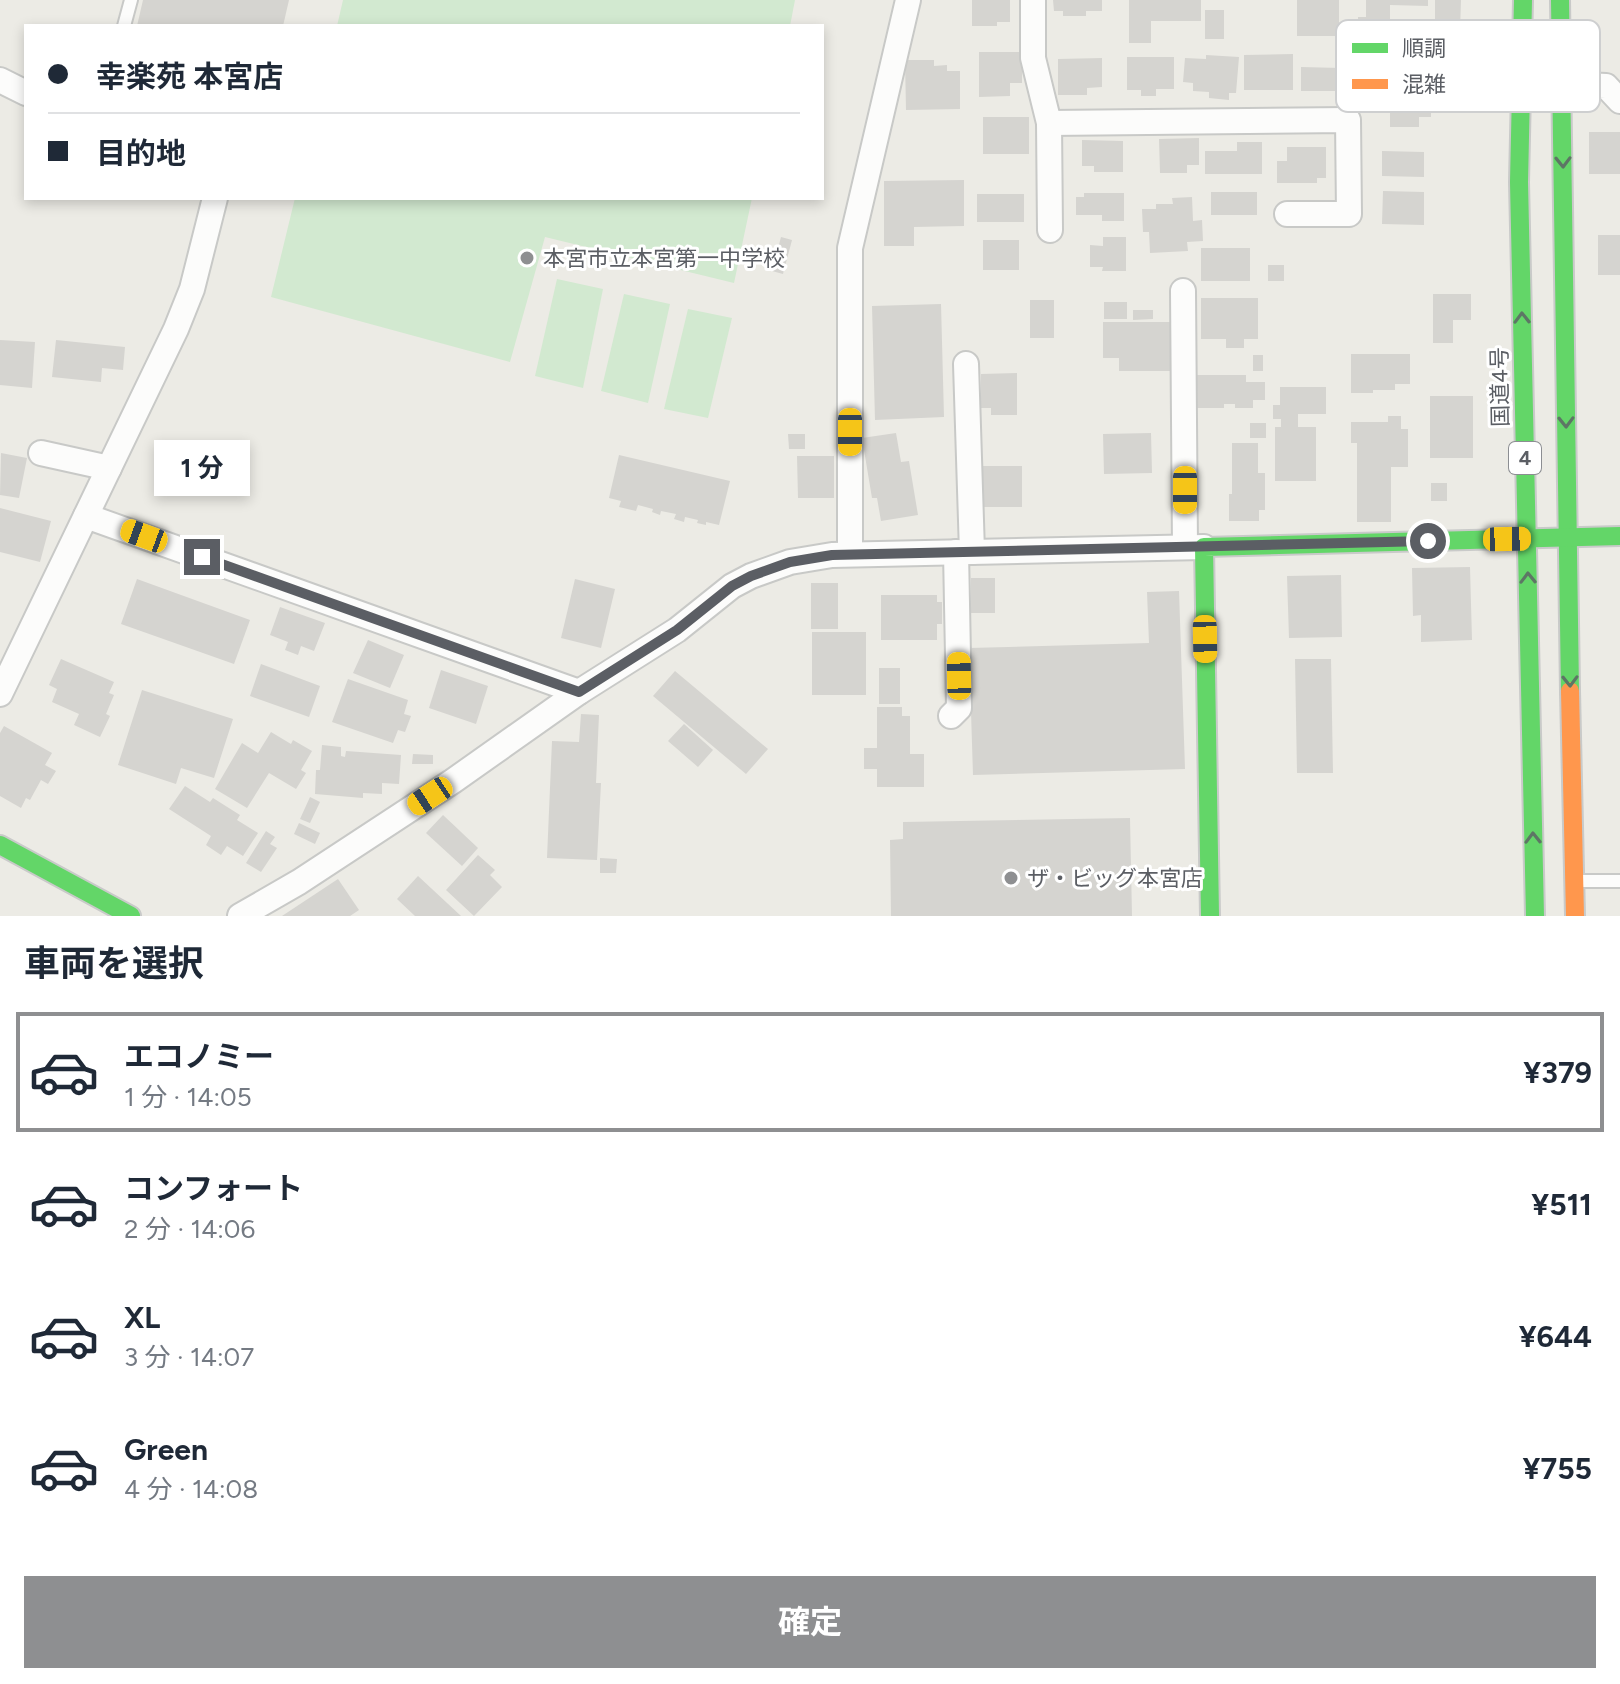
<!DOCTYPE html>
<html lang="ja">
<head>
<meta charset="utf-8">
<style>
  body { margin:0; font-family:Figtree,"Noto Sans JP",sans-serif; background:#f6f6f7; color:#1f2937; height:100vh; display:flex; flex-direction:column; font-size:30px; white-space:nowrap }
  * { box-sizing:border-box; margin:0 }
  p { font-size:26px; color:#747a83 }
  .icon { flex:none; width:44px; height:44px; fill:none; stroke:currentColor; stroke-width:2; stroke-linecap:round; stroke-linejoin:round }
  .map { position:relative; height:916px; overflow:hidden }
  .sheet { display:flex; flex-direction:column; background:#fff; flex:1 }
  .sheet>* { flex:none }
  .banner { position:absolute; left:24px; top:24px; width:800px; height:176px; border-radius:0px; box-shadow:0 4px 12px #0003; display:grid; align-content:center; height:176px; padding:0 24px; background:#fff }
  .end { position:absolute; width:36px; height:36px; margin:-18px; border:10px solid #5b5e64; background:#fff; box-shadow:0 0 0 4px #fff }
  .from { border-radius:50% }
  .bubble { position:absolute; height:56px; border-radius:0px; background:#fff; box-shadow:0 4px 12px #0003; font-size:26px; font-weight:700; line-height:56px; text-align:center }
  .car { position:absolute; width:24px; height:48px; margin:-24px -12px; border-radius:10px; box-shadow:0 0 6px 2px #0007; background:linear-gradient(#f5c518 24%,#345 0 40%,#f5c518 0 76%,#345 0 86%,#f5c518 0) }
  .banner b { display:flex; align-items:center; gap:28px; height:76px; font-size:30px }
  .banner b+b { border-top:2px solid #e0e1e3 }
  .banner i { width:20px; height:20px; background:#1f2937 }
  ul { padding:0; list-style:none }
  li { display:flex; align-items:center; gap:24px; height:120px; margin:0 16px 12px; padding:0 8px; border:4px solid transparent; border-radius:0px }
  li div { flex:1 }
  li b { display:block; font-size:30px }
  li em { font-style:normal; font-weight:700 }
  li.selected { border-color:#8e8f91 }
  li>.icon { width:72px; height:72px; stroke-width:1.5 }
  h2 { padding:0 24px; font-size:36px; line-height:96px }
  .button { display:flex; gap:16px; margin-top:auto; padding:16px 24px }
  .button a { flex:1; height:92px; border-radius:0px; background:#8e8f91; color:#fff; font-size:32px; font-weight:700; line-height:92px; text-align:center }
  .map>svg:first-child { display:block }
  .green { fill:#d2e9d0 }
  .building { fill:#d5d4d0 }
  .lines { fill:none; stroke-linecap:round; stroke-linejoin:round }
  .lane-casing { stroke:#c8c9c7; stroke-width:16 }
  .street-casing { stroke:#c8c9c7; stroke-width:28 }
  .fast-casing { stroke:#c9cac9; stroke-width:22 }
  .slow-casing { stroke:#c9cac9; stroke-width:22 }
  .lane { stroke:#fcfcfb; stroke-width:12 }
  .street { stroke:#fcfcfb; stroke-width:24 }
  .fast { stroke:#63d668; stroke-width:18 }
  .slow { stroke:#ff974d; stroke-width:18 }
  .oneway { stroke:#5d7665 }
  .route { stroke:#5b5e64; stroke-width:10 }
  .poi-dot { fill:#8e8f91; stroke:#fff; stroke-width:3 }
  .labels { text-anchor:middle; dominant-baseline:central; stroke-width:6; stroke-linejoin:round; paint-order:stroke }
  .shield { fill:#fff; stroke:#8c8e92; stroke-width:2 }
  .shield-label { font-size:20px; font-weight:bold; fill:#5b5e64 }
  .poi-label { font-size:22px; fill:#5b5e64; stroke:#fff; text-anchor:start }
  .street-label { font-size:22px; fill:#5b5e64; stroke:#fff }
  .key { fill:#fff; stroke:#cecfd0; stroke-width:2 }
  .key-label { font-size:22px; fill:#5b5e64 }
</style>
</head>
<body>
<div class="map">
<svg width="1620" height="916" viewBox="0 0 1620 916">
  <rect width="100%" height="100%" fill="#ecebe5"/>
  <g class="green">
    <polygon points="343,0 795,0 790,26 337,26"/>
    <polygon points="295,198 752,198 734,283 545,237 510,362 271,297"/>
    <polygon points="557,279 603,289 583,388 535,376"/>
    <polygon points="624,294 670,304 648,403 601,391"/>
    <polygon points="688,309 732,318 708,418 664,409"/>
  </g>
  <g class="building">
    <polygon points="143,0 289,0 283,26 137,26"/>
    <polygon points="972,0 1010,0 1010,22 997,22 997,26 972,26"/>
    <polygon points="1053,0 1102,0 1102,11 1086,11 1086,16 1063,16 1063,11 1054,11"/>
    <polygon points="1129,0 1201,0 1201,21 1151,21 1151,43 1129,43"/>
    <rect x="1297" y="0" width="42" height="36"/>
    <polygon points="1366,0 1428,0 1428,6 1390,5 1390,29 1372,28 1372,39 1358,39 1358,17 1366,17"/>
    <polygon points="1435,0 1461,0 1460,31 1435,30"/>
    <rect x="1205" y="10" width="19" height="29"/>
    <polygon points="979,52 1022,52 1022,83 1010,83 1010,96 979,97"/>
    <polygon points="1293,54 1293,90 1244,90 1244,55"/>
    <polygon points="1206,55 1239,57 1236,93 1229,93 1229,100 1209,98 1209,92 1193,91 1193,83 1183,82 1185,58 1206,59"/>
    <polygon points="1127,57 1174,57 1174,89 1156,89 1156,96 1141,96 1141,90 1127,90"/>
    <polygon points="1102,58 1102,87 1087,88 1087,95 1058,95 1058,59"/>
    <polygon points="905,60 934,60 934,66 947,65 947,71 960,71 960,109 906,110"/>
    <polygon points="1301,67 1341,68 1341,91 1301,91"/>
    <polygon points="1431,96 1431,117 1419,117 1419,127 1390,127 1390,106 1384,106 1384,97"/>
    <rect x="983" y="117" width="46" height="37"/>
    <rect x="1589" y="132" width="31" height="42"/>
    <polygon points="1199,138 1199,165 1187,165 1187,173 1160,173 1159,139"/>
    <polygon points="1082,140 1123,141 1123,172 1094,172 1094,166 1082,166"/>
    <polygon points="1237,142 1262,142 1262,174 1205,174 1205,151 1237,151"/>
    <polygon points="1287,147 1326,147 1326,178 1317,178 1317,183 1277,183 1277,161 1287,161"/>
    <polygon points="1382,151 1424,152 1424,177 1382,176"/>
    <polygon points="964,180 964,226 914,227 914,246 884,246 884,181"/>
    <polygon points="1383,191 1424,192 1424,225 1382,224"/>
    <rect x="1211" y="192" width="46" height="23"/>
    <polygon points="1084,193 1124,193 1124,221 1102,221 1102,215 1076,215 1076,197 1084,197"/>
    <rect x="977" y="194" width="47" height="28"/>
    <polygon points="1192,197 1193,221 1202,220 1203,241 1187,242 1188,251 1150,253 1149,232 1143,232 1142,209 1156,209 1156,204 1173,204 1172,198"/>
    <rect x="1598" y="235" width="22" height="40"/>
    <polygon points="781,237 792,240 783,274 772,271"/>
    <polygon points="1103,237 1126,237 1126,271 1102,271 1103,267 1090,267 1090,245 1103,246"/>
    <rect x="983" y="240" width="36" height="30"/>
    <rect x="1201" y="248" width="49" height="33"/>
    <rect x="1268" y="265" width="16" height="16"/>
    <polygon points="1433,294 1471,294 1471,320 1453,320 1453,343 1433,343"/>
    <polygon points="1201,298 1258,298 1258,339 1244,339 1244,348 1226,348 1226,339 1201,339"/>
    <rect x="1030" y="300" width="24" height="38"/>
    <rect x="1104" y="302" width="23" height="17"/>
    <polygon points="941,304 944,417 875,420 872,306"/>
    <polygon points="1133,310 1153,310 1153,319 1133,320"/>
    <polygon points="1103,322 1170,322 1170,371 1119,371 1119,358 1103,358"/>
    <polygon points="0,340 35,342 32,388 0,385"/>
    <polygon points="56,340 125,347 123,370 102,368 101,382 52,377"/>
    <polygon points="1351,354 1410,354 1410,384 1395,384 1395,390 1373,390 1373,393 1351,393"/>
    <rect x="1253" y="355" width="10" height="16"/>
    <polygon points="1017,373 1017,415 991,415 991,408 981,408 981,374"/>
    <polygon points="1193,375 1246,375 1246,382 1265,382 1265,400 1253,400 1253,408 1235,408 1235,404 1224,404 1224,408 1195,408"/>
    <polygon points="1280,387 1326,387 1326,414 1298,414 1298,427 1316,427 1316,481 1275,481 1275,427 1281,427 1281,419 1273,419 1273,405 1280,405"/>
    <rect x="1430" y="396" width="43" height="62"/>
    <polygon points="1388,416 1401,416 1401,429 1408,429 1408,467 1391,467 1391,522 1357,522 1357,443 1351,443 1351,422 1388,422"/>
    <rect x="1250" y="423" width="16" height="15"/>
    <polygon points="896,433 901,462 909,461 918,515 881,521 877,498 872,498 862,438"/>
    <polygon points="1151,433 1152,473 1104,474 1103,434"/>
    <polygon points="788,434 805,434 805,449 789,449"/>
    <polygon points="1232,443 1258,443 1258,473 1265,473 1265,510 1259,510 1259,521 1229,521 1229,494 1232,494"/>
    <polygon points="1,453 27,458 19,498 0,495"/>
    <polygon points="619,455 730,481 719,525 706,522 706,525 697,523 698,520 685,517 684,522 674,519 676,514 661,511 660,515 652,512 653,509 638,505 636,511 619,507 621,501 609,498"/>
    <polygon points="797,456 834,456 834,498 798,498"/>
    <rect x="981" y="466" width="41" height="41"/>
    <rect x="1431" y="483" width="16" height="18"/>
    <polygon points="0,508 51,521 40,562 0,552"/>
    <polygon points="1470,567 1472,640 1421,642 1421,615 1413,616 1412,568"/>
    <polygon points="1341,575 1342,637 1289,638 1287,576"/>
    <rect x="971" y="578" width="24" height="35"/>
    <polygon points="137,579 250,620 234,664 121,624"/>
    <polygon points="575,579 615,589 601,648 561,638"/>
    <rect x="811" y="583" width="27" height="46"/>
    <polygon points="1179,591 1185,769 973,775 969,648 1149,643 1147,592"/>
    <polygon points="881,595 937,595 937,602 942,602 942,624 937,624 937,640 881,640"/>
    <polygon points="280,607 325,623 314,651 301,646 298,655 285,650 288,642 270,635"/>
    <rect x="812" y="632" width="54" height="63"/>
    <polygon points="368,640 404,655 390,688 353,673"/>
    <polygon points="61,659 114,682 109,693 114,695 106,714 110,716 100,737 74,725 79,714 52,702 57,689 49,685"/>
    <polygon points="1295,659 1331,659 1333,773 1297,773"/>
    <polygon points="261,664 320,686 309,717 250,696"/>
    <rect x="879" y="668" width="21" height="36"/>
    <polygon points="441,670 488,686 476,724 429,708"/>
    <polygon points="675,671 768,749 746,774 653,696"/>
    <polygon points="348,679 408,700 404,714 411,716 405,732 398,730 393,743 332,722"/>
    <polygon points="142,690 233,719 214,778 181,768 176,784 118,765"/>
    <polygon points="877,707 902,707 902,716 910,716 910,754 924,754 924,787 877,787 877,769 864,769 864,748 877,748"/>
    <polygon points="581,714 599,715 596,783 601,783 597,860 547,858 552,741 579,742"/>
    <polygon points="684,724 713,750 698,767 668,741"/>
    <polygon points="4,726 52,753 45,765 56,771 48,784 41,780 30,800 26,798 21,808 0,796 0,733"/>
    <polygon points="271,732 291,744 293,740 312,751 301,770 306,773 296,789 269,773 247,808 215,789 242,743 258,753"/>
    <polygon points="322,745 341,747 341,756 345,757 346,751 401,755 399,784 382,783 382,794 363,793 363,798 315,794 316,770 320,770"/>
    <polygon points="413,754 433,755 433,764 412,764"/>
    <polygon points="185,786 210,802 213,798 240,815 237,820 258,833 243,856 227,846 221,855 206,845 211,836 169,809"/>
    <polygon points="310,797 320,802 310,823 300,819"/>
    <polygon points="443,815 478,848 462,866 426,833"/>
    <polygon points="1130,818 1132,916 891,916 890,840 903,839 903,822"/>
    <polygon points="299,823 320,833 315,844 294,834"/>
    <polygon points="266,831 275,837 270,844 277,848 261,872 246,863"/>
    <polygon points="478,855 495,870 490,875 502,887 474,916 446,890"/>
    <polygon points="600,858 617,859 616,873 600,873"/>
    <polygon points="418,876 461,916 415,916 397,899"/>
    <polygon points="338,879 359,910 350,916 282,916"/>
  </g>
  <g class="lines">
    <defs>
      <g id="lane">
        <polyline points="124,26 131,0"/>
        <polyline points="1581,881 1620,881"/>
      </g>
      <g id="street">
        <polyline points="1033,0 1033,58 1049,123 1050,230"/>
        <polyline points="0,80 26,93"/>
        <polyline points="1562,84 1606,86 1620,101"/>
        <polyline points="1049,123 1348,120 1349,214 1287,214"/>
        <polyline points="1183,291 1185,547"/>
        <polyline points="966,364 972,552"/>
        <polyline points="41,453 109,468"/>
        <polyline points="86,516 579,692"/>
        <polyline points="850,554 850,248 908,0"/>
        <polyline points="0,694 176,329 192,289 215,198"/>
        <polyline points="951,716 959,708 956,552"/>
        <polyline points="240,916 299,882 453,781 579,692 677,630 732,586 751,576 790,562 832,555 1204,547"/>
      </g>
      <g id="fast">
        <polyline points="1523,0 1519,182 1535,916"/>
        <polyline points="1560,0 1570,691"/>
        <polyline points="0,845 131,916"/>
        <polyline points="1210,916 1204,547 1620,536"/>
      </g>
      <polyline id="slow" points="1570,691 1575,916"/>
    </defs>
    <use href="#lane" class="lane-casing"/>
    <use href="#street" class="street-casing"/>
    <use href="#fast" class="fast-casing"/>
    <use href="#slow" class="slow-casing"/>
    <use href="#lane" class="lane"/>
    <use href="#street" class="street"/>
    <use href="#fast" class="fast"/>
    <use href="#slow" class="slow"/>
  </g>
  <defs><path id="oneway-chevron" d="M-2-3.5L2.5 0L-2 3.5" fill="none" stroke-width="1.6" stroke-linecap="round" stroke-linejoin="round" transform="scale(2)"/></defs>
  <g class="oneway">
    <use href="#oneway-chevron" transform="translate(1563 162) rotate(89)"/>
    <use href="#oneway-chevron" transform="translate(1522 318) rotate(-91)"/>
    <use href="#oneway-chevron" transform="translate(1566 422) rotate(89)"/>
    <use href="#oneway-chevron" transform="translate(1528 578) rotate(-91)"/>
    <use href="#oneway-chevron" transform="translate(1570 681) rotate(89)"/>
    <use href="#oneway-chevron" transform="translate(1533 838) rotate(-91)"/>
  </g>
  <g class="lines">
    <polyline class="route" points="202,557 579,692 677,630 732,586 751,576 790,562 832,555 1428,541"/>
  </g>
  <g class="poi-dot">
    <circle cx="527" cy="258" r="8"/>
    <circle cx="1011" cy="878" r="8"/>
  </g>
  <g class="labels">
    <rect class="shield" x="1509" y="442" width="32" height="32" rx="6"/>
    <g class="shield-label">
      <text x="1525" y="458">4</text>
    </g>
    <g class="poi-label">
      <text x="543" y="258">本宮市立本宮第一中学校</text>
      <text x="1027" y="878">ザ・ビッグ本宮店</text>
    </g>
    <g class="street-label">
      <text transform="translate(1500 387) rotate(-91)">国道4号</text>
    </g>
  </g>
  <rect x="1336" y="20" width="264" height="92" rx="12" class="key"/>
  <rect x="1352" y="43" width="36" height="10" fill="#63d668"/>
  <rect x="1352" y="79" width="36" height="10" fill="#ff974d"/>
  <g class="key-label">
    <text x="1402" y="56">順調</text>
    <text x="1402" y="92">混雑</text>
  </g>
</svg>
<i class="end from" style="left:1428px;top:541px"></i>
<i class="end" style="left:202px;top:557px"></i>
<div class="bubble" style="left:154px;top:440px;width:96px">1 分</div>
<i class="car" style="left:850px;top:432px;rotate:180deg"></i>
<i class="car" style="left:1185px;top:490px;rotate:180deg"></i>
<i class="car" style="left:144px;top:536px;rotate:290deg"></i>
<i class="car" style="left:1507px;top:539px;rotate:89deg"></i>
<i class="car" style="left:1205px;top:639px;rotate:179deg"></i>
<i class="car" style="left:959px;top:676px;rotate:359deg"></i>
<i class="car" style="left:430px;top:796px;rotate:237deg"></i>
<div class="banner">
<b><i class="from"></i>幸楽苑 本宮店</b>
<b><i></i>目的地</b>
</div>
</div>
<section class="sheet">
<h2>車両を選択</h2>
<ul>
<li class="selected"><svg class="icon" aria-label="car" viewBox="0 0 24 24"><path d="M5 17H2v-5l4-1 3-4h7l3 4 3 1v5h-3M9 17h6M6 11h13"/><circle cx="7" cy="17" r="2"/><circle cx="17" cy="17" r="2"/></svg><div><b>エコノミー</b><p>1 分 · 14:05</p></div><em>¥379</em></li>
<li><svg class="icon" aria-label="car" viewBox="0 0 24 24"><path d="M5 17H2v-5l4-1 3-4h7l3 4 3 1v5h-3M9 17h6M6 11h13"/><circle cx="7" cy="17" r="2"/><circle cx="17" cy="17" r="2"/></svg><div><b>コンフォート</b><p>2 分 · 14:06</p></div><em>¥511</em></li>
<li><svg class="icon" aria-label="car" viewBox="0 0 24 24"><path d="M5 17H2v-5l4-1 3-4h7l3 4 3 1v5h-3M9 17h6M6 11h13"/><circle cx="7" cy="17" r="2"/><circle cx="17" cy="17" r="2"/></svg><div><b>XL</b><p>3 分 · 14:07</p></div><em>¥644</em></li>
<li><svg class="icon" aria-label="car" viewBox="0 0 24 24"><path d="M5 17H2v-5l4-1 3-4h7l3 4 3 1v5h-3M9 17h6M6 11h13"/><circle cx="7" cy="17" r="2"/><circle cx="17" cy="17" r="2"/></svg><div><b>Green</b><p>4 分 · 14:08</p></div><em>¥755</em></li>
</ul>
<div class="button"><a>確定</a></div>
</section>
</body>
</html>
